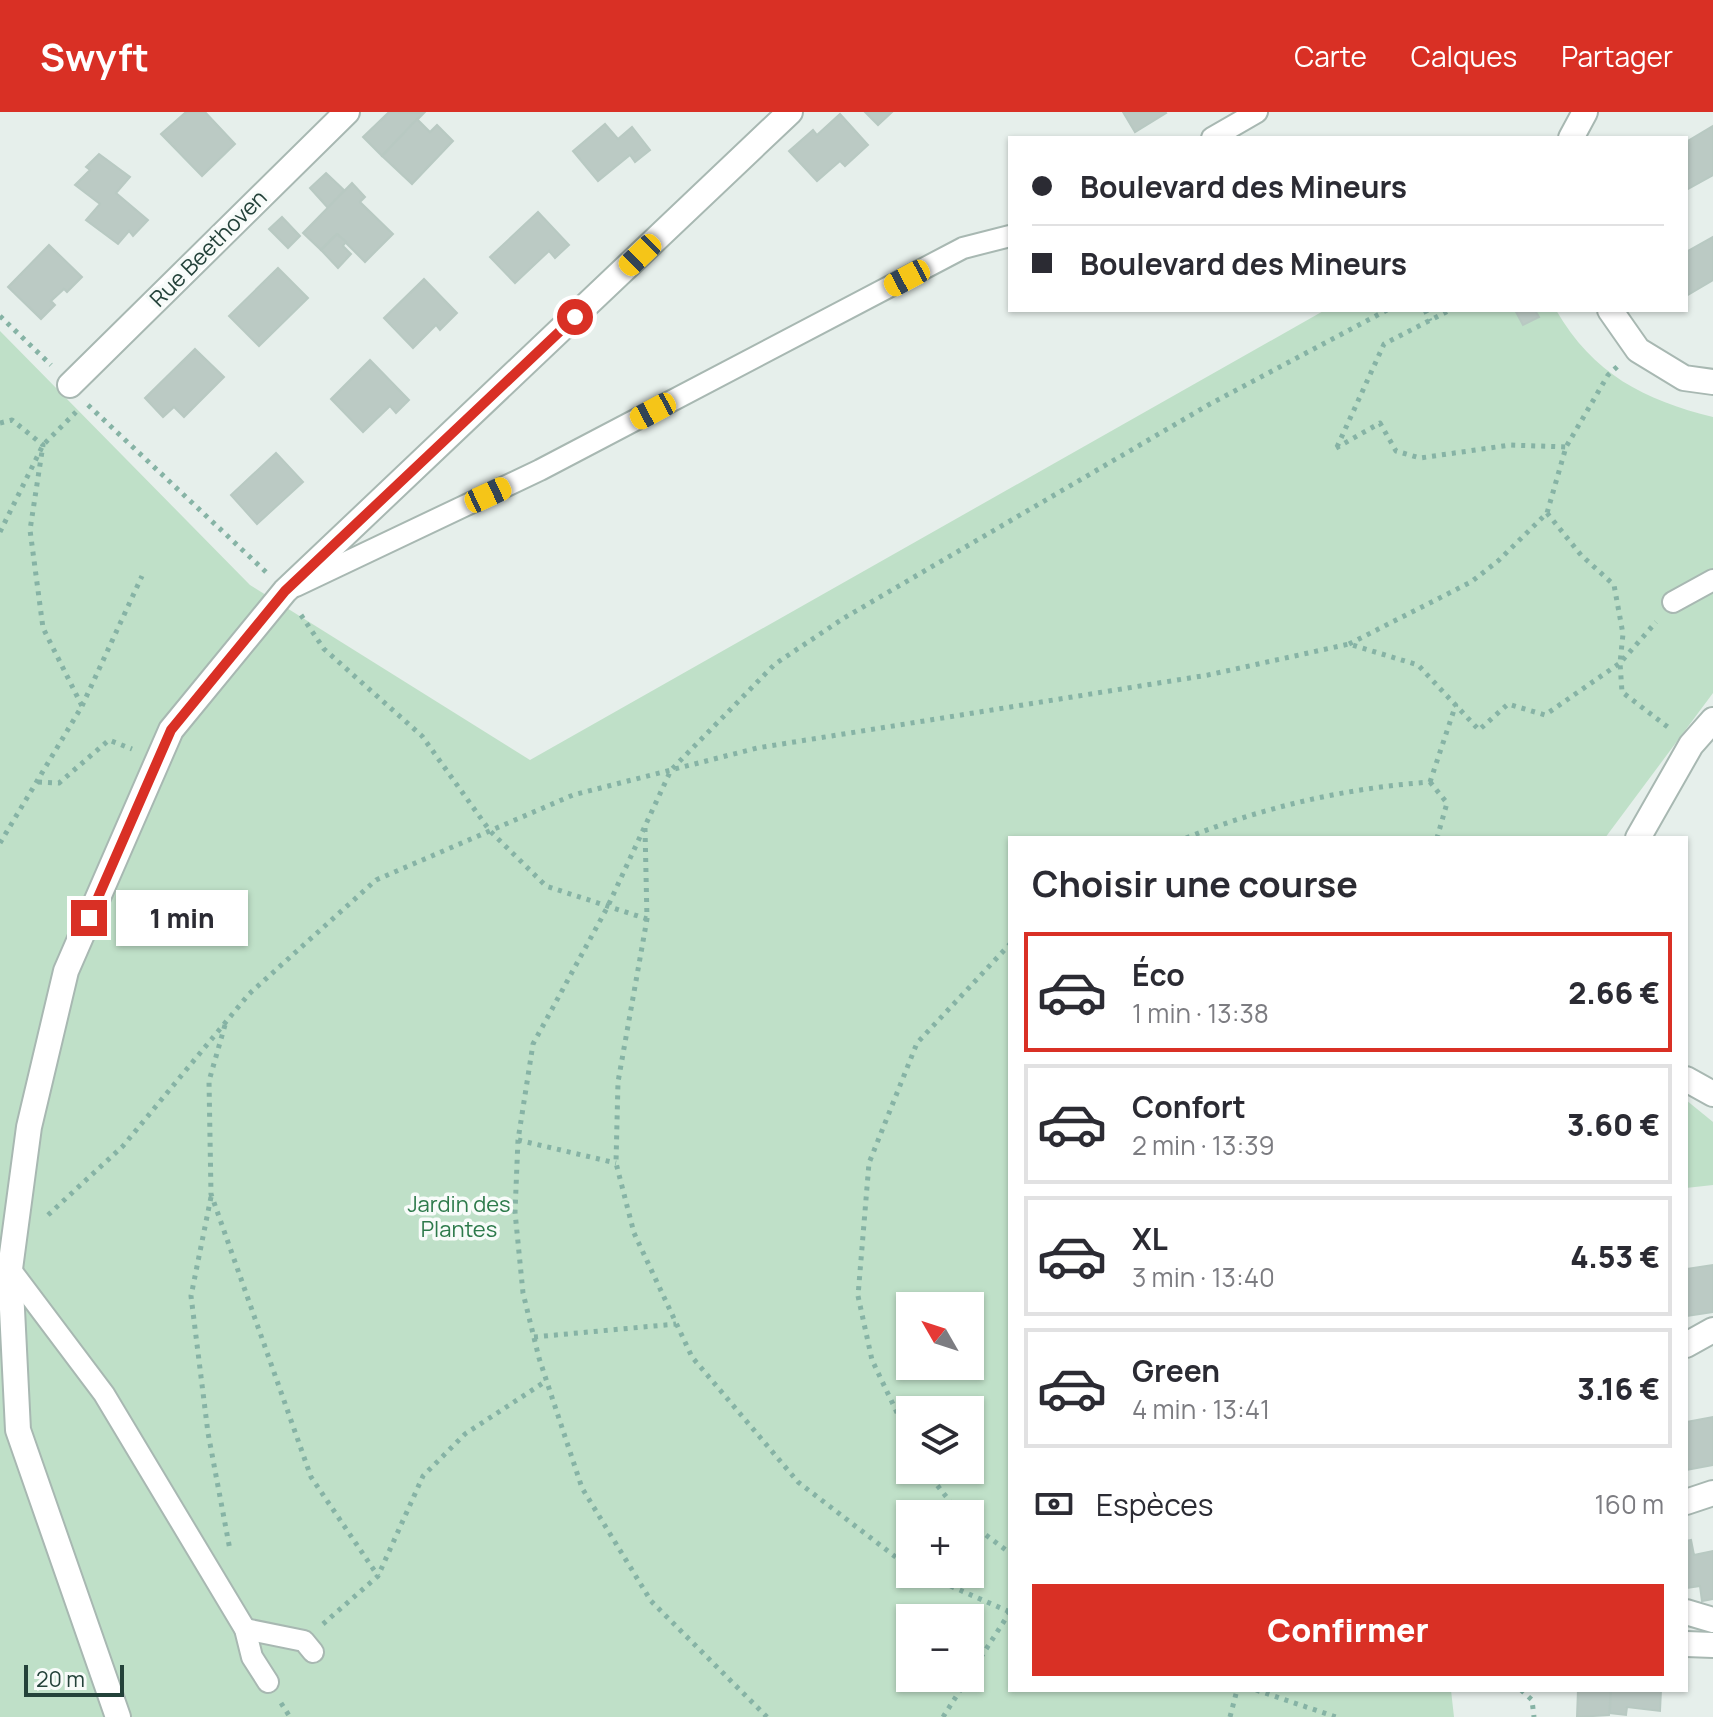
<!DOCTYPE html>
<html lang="fr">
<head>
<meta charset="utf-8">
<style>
  body { margin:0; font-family:Manrope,sans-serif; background:#f2f2f3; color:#2b2b33; height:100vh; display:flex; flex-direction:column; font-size:30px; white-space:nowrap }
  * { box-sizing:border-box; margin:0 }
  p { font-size:26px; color:#7c7c81 }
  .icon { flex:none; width:44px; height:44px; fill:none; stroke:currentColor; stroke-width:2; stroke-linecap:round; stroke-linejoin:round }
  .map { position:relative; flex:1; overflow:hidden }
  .details { position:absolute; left:1008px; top:724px; width:680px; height:856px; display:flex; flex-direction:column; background:#fff; border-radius:0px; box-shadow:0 2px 6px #0004 }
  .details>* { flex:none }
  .banner { position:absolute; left:1008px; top:24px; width:680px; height:176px; border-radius:0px; box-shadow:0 2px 6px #0004; display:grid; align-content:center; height:176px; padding:0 24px; background:#fff }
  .needle { width:52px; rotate:309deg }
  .tools { position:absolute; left:896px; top:1180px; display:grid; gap:16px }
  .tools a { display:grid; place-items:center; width:88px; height:88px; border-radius:0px; background:#fff; box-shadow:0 2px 6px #0004; font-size:40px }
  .scale { position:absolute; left:24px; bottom:20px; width:100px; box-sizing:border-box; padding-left:8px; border:4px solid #24423a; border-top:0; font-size:22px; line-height:28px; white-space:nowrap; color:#24423a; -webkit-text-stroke:6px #f7fbf9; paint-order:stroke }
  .end { position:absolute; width:36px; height:36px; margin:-18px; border:10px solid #d93025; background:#fff; box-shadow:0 0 0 4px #fff }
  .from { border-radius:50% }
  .bubble { position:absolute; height:56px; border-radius:0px; background:#fff; box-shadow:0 2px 6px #0004; font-size:26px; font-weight:800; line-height:56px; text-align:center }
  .car { position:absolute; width:24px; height:48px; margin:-24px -12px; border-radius:10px; box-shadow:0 0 6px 2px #0007; background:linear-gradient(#f5c518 24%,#345 0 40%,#f5c518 0 76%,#345 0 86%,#f5c518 0) }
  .banner b { display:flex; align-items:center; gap:28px; height:76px; font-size:30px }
  .banner b+b { border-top:2px solid #e1e1e2 }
  .banner i { width:20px; height:20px; background:#2b2b33 }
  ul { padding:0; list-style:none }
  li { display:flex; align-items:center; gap:24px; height:120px; margin:0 16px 12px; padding:0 8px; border:4px solid #e1e1e2; border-radius:0px }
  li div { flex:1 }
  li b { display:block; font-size:30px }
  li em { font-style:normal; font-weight:800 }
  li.current { border-color:#d93025 }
  li>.icon { width:72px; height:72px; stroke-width:1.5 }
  h2 { padding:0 24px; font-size:36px; line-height:96px }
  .pay { display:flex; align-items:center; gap:20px; height:88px; padding:0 24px; font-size:30px }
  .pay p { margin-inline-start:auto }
  .cta { display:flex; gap:16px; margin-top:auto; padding:16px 24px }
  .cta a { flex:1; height:92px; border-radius:0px; background:#d93025; color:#fff; font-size:32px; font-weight:800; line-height:92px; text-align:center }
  header { display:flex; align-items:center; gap:48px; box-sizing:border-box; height:112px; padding:0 40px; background:#d93025; color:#fff }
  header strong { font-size:38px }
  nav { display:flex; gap:44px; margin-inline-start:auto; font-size:28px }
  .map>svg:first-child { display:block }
  .green { fill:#bfe0c8; fill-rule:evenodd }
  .building { fill:#bbcac4; stroke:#b8c9c2; stroke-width:2 }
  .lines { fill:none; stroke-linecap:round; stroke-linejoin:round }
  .service-casing { stroke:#a8b8b2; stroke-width:24 }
  .minor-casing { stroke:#a8b8b2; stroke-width:28 }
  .path { stroke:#86b3a5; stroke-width:5; stroke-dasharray:4 6; stroke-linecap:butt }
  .service { stroke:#fff; stroke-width:20 }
  .minor { stroke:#fff; stroke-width:24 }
  .route { stroke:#d93025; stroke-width:10 }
  .labels { text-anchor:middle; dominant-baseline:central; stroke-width:7; stroke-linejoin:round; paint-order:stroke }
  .street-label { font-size:22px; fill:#24423a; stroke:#f7fbf9 }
  .park-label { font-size:22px; fill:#2d7a4b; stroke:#f7fbf9 }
</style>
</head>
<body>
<header>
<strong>Swyft</strong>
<nav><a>Carte</a><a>Calques</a><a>Partager</a></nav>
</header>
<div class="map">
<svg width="1713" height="1605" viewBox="0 0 1713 1605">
  <rect width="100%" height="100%" fill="#e6efeb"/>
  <g class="green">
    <path d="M1325,198h231c37,64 88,90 157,107v276l-108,145h-595v852h441l3,27h-1454v-1386l250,254 280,175zM910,1194h60v60h-60zM910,1298h60v60h-60zM910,1402h60v60h-60zM910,1506h60v60h-60z"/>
    <polygon points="1686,988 1713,1010 1713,1073 1686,1076"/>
  </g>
  <g class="building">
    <polygon points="186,0 205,0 235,32 202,64 161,22"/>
    <polygon points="389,0 424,1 382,44 363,25"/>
    <polygon points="865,0 892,0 878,13"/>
    <polygon points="1123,0 1165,0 1166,1 1135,20"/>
    <polygon points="840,2 868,33 845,54 840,49 817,69 789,39 813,18 817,23"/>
    <polygon points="417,7 430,20 437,13 453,29 412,72 382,44"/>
    <polygon points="605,12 618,27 632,15 650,38 635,50 630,43 598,69 573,39"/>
    <polygon points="1713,14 1713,63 1686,78 1686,30"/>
    <polygon points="99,42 130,65 116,81 148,108 133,124 129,119 118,132 86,108 100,92 75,73 90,58 86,55"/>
    <polygon points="326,61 345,79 328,96 310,76"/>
    <polygon points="352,71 365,85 360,90 393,122 365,150 337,122 321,138 303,121"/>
    <polygon points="538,100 569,133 555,146 549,139 515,171 490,145"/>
    <polygon points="282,105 300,124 288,136 269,117"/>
    <polygon points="337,122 346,130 343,134 351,142 338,156 321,138"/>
    <polygon points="1713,125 1713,168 1686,184 1686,140"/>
    <polygon points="49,133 82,165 67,180 64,177 51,189 55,193 41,207 8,175"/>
    <polygon points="278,156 308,186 259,234 229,204"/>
    <polygon points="424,167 457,201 440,218 436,213 413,236 384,206"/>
    <polygon points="1515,198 1535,198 1539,205 1523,213"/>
    <polygon points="195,237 224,265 184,305 174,295 163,305 145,286"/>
    <polygon points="370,248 409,288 396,301 390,294 363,320 331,287"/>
    <polygon points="276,341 303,370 257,412 231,383"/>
    <polygon points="1713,1153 1713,1200 1686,1204 1686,1157"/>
    <polygon points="1713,1305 1713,1353 1686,1358 1686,1310"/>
    <polygon points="1691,1428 1694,1443 1713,1439 1713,1487 1702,1489 1700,1474 1686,1476 1686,1429"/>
    <polygon points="1578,1578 1611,1578 1609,1603 1577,1605"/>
    <polygon points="1611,1578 1661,1578 1660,1599 1627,1595 1626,1603 1610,1601"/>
  </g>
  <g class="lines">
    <defs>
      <g id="service">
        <polyline points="1212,26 1257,0"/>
        <polyline points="296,474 540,358 963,136 1010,124"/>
        <polyline points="1673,490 1713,468"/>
        <polyline points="10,1157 104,1282 245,1517 252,1545 268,1570"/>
        <polyline points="245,1517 304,1529 313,1540"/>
      </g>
      <g id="minor">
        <polyline points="1571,26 1585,0"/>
        <polyline points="1610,198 1638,238 1684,266 1713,270"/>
        <polyline points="70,273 347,0"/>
        <polyline points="1638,726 1691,633 1713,608"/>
        <polyline points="1686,967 1713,982"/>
        <polyline points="1686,1233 1713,1218"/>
        <polyline points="1686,1390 1713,1381"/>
        <polyline points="1686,1500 1713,1508"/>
        <polyline points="1686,1532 1713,1533"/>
        <polyline points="118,1605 18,1318 10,1157 29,1015 66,859 171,618 285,479 790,0"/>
      </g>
    </defs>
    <use href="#service" class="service-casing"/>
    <use href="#minor" class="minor-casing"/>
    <g class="path">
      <polyline points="1425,198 1430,209"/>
      <polyline points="0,204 51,253"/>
      <polyline points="88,293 267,461"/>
      <polyline points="0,311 12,308 43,333 30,418 43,516 82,594 0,731"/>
      <polyline points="1337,335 1384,232 1450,198"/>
      <polyline points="1336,336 1380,311 1396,339 1420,346 1510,333 1566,335"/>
      <polyline points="1547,401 1581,443 1614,473 1623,522 1620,551 1622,580 1669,616"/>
      <polyline points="0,420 43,333 76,300"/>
      <polyline points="301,503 324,537 422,624 490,719 546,774 647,807"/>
      <polyline points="1349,532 1471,470 1498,449 1547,401 1566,335 1608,263 1618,254"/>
      <polyline points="82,594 142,464"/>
      <polyline points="38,670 59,671 109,628 132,637"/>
      <polyline points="1430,670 1456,592"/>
      <polyline points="1430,670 1447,691 1437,726"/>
      <polyline points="645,716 647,807 618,970 616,1051 634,1121 692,1245 798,1370 910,1456"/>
      <path d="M1186,726c78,-31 160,-50 244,-56"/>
      <polyline points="225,913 209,969 211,1082 311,1365 378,1464"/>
      <polyline points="518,1028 616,1051"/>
      <polyline points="211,1085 191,1184 208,1321 230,1438"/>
      <polyline points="48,1103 123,1034 249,882 376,768 573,683 757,636 1208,563 1349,532 1418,553 1479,618 1508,592 1545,603 1620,551 1656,510"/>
      <polyline points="534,1225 676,1212"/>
      <polyline points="910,1328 872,1248 858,1184 869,1051 917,931 1010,832"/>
      <polyline points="925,1358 960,1402"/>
      <polyline points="970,1411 1010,1441"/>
      <polyline points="923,1462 1010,1500"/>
      <polyline points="323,1512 378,1464 423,1364 465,1322 546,1269"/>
      <polyline points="970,1562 1010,1500"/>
      <polyline points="1256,1578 1336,1605"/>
      <polyline points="1521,1578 1532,1588 1534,1605"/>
      <polyline points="281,1591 290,1605"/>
      <polyline points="767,1605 651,1489 582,1376 539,1246 523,1181 515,1100 518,1028 533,932 607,796 671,658 775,552 844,506 1210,292 1387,198"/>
      <polyline points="943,1605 968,1566"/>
      <polyline points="1230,1605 1237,1578"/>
    </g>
    <use href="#service" class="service"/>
    <use href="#minor" class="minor"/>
  </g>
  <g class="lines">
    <polyline class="route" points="89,806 171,618 285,479 575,205"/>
  </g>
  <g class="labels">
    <g class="street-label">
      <text transform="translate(208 136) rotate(-45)">Rue Beethoven</text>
    </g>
    <g class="park-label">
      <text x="459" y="1092">Jardin des<tspan x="459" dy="25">Plantes</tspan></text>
    </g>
  </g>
</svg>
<div class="tools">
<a><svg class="needle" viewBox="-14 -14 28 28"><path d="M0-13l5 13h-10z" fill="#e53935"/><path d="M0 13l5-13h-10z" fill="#7c7c81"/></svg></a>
<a><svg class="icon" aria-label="layers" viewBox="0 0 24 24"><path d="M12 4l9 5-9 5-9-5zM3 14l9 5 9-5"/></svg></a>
<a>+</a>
<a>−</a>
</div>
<div class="scale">20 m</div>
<i class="end from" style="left:575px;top:205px"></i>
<i class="end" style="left:89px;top:806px"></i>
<div class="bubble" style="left:116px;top:778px;width:132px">1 min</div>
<i class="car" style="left:640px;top:143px;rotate:226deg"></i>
<i class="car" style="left:907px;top:166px;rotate:242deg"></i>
<i class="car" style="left:653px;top:299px;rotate:242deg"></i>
<i class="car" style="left:488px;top:383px;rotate:65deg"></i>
<div class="banner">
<b><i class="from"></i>Boulevard des Mineurs</b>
<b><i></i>Boulevard des Mineurs</b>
</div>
<section class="details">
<h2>Choisir une course</h2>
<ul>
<li class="current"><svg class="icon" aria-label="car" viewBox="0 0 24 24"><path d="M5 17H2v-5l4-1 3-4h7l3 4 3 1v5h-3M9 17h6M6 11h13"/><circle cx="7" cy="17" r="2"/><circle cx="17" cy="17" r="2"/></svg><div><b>Éco</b><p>1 min · 13:38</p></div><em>2.66 €</em></li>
<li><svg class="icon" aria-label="car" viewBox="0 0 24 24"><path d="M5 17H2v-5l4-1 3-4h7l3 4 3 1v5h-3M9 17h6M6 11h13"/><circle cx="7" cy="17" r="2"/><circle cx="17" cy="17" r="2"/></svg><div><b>Confort</b><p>2 min · 13:39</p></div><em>3.60 €</em></li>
<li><svg class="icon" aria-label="car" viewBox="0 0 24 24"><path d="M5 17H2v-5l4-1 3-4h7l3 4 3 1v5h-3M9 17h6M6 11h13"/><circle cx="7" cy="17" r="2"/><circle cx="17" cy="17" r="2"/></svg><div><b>XL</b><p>3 min · 13:40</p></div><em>4.53 €</em></li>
<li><svg class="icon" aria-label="car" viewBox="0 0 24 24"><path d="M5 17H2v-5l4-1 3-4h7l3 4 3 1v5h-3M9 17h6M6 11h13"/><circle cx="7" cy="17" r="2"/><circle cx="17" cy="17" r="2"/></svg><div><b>Green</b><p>4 min · 13:41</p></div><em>3.16 €</em></li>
</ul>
<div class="pay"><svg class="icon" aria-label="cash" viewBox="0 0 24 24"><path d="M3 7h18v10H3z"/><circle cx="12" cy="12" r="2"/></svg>Espèces<p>160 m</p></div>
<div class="cta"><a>Confirmer</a></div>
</section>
</div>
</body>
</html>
